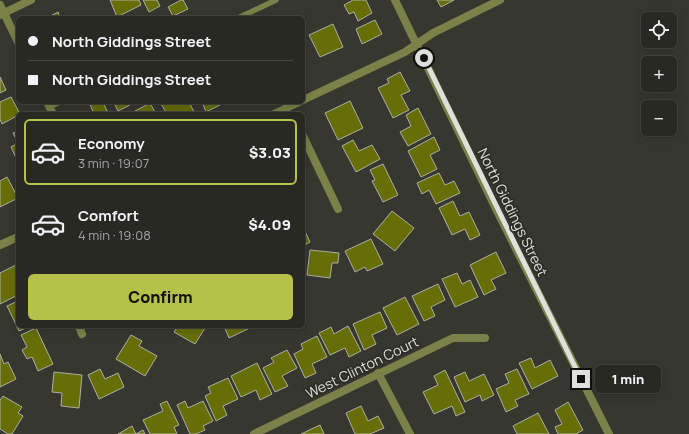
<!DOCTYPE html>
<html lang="en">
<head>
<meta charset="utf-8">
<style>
  body { margin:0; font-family:Manrope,sans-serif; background:#30312b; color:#f1f3f6; height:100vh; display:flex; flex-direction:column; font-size:15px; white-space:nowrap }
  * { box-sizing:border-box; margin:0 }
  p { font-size:13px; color:#a5a6a6 }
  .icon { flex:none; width:22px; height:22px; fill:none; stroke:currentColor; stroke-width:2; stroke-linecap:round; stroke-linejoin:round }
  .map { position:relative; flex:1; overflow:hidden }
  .side { position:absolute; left:16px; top:112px; width:289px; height:216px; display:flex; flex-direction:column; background:#282923; border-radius:6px; box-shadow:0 2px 10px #0003,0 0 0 1px #444541 }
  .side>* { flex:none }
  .banner { position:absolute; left:16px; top:16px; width:289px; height:88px; border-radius:6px; box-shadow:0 2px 10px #0003,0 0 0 1px #444541; display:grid; align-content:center; height:88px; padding:0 12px; background:#282923 }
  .fabs { position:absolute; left:641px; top:12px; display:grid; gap:8px }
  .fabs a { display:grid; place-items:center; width:36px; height:36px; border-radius:6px; background:#282923; box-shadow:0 2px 10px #0003,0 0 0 1px #444541; font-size:20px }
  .end { position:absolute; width:18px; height:18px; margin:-9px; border:5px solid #dfe0db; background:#111; box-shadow:0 0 0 2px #111 }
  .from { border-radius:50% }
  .bubble { position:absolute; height:28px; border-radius:6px; background:#282923; box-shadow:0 2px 10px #0003,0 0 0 1px #444541; font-size:13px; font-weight:800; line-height:28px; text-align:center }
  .banner b { display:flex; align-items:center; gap:14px; height:38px; font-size:15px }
  .banner b+b { border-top:1px solid #444541 }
  .banner i { width:10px; height:10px; background:#f1f3f6 }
  ul { padding:7px 0 0; list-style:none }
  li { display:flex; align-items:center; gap:12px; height:66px; margin:0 8px 6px; padding:0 4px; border:2px solid transparent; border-radius:6px }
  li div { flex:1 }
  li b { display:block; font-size:15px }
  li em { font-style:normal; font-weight:800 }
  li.active { border-color:#b6c149 }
  li>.icon { width:36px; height:36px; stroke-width:1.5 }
  .cta { display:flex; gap:8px; margin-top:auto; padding:8px 12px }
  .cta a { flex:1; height:46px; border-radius:6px; background:#b6c149; color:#111; font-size:16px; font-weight:800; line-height:46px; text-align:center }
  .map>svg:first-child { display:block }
  .building { fill:#676e08; stroke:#adafa6 }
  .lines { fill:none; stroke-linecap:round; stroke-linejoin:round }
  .service { stroke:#7a8149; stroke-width:5.5 }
  .minor { stroke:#7a8149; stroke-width:8 }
  .tertiary { stroke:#7a8149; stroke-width:8 }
  .route { stroke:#dfe0db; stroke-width:5 }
  .labels { text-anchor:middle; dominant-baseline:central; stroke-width:3.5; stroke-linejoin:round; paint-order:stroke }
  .street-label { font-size:14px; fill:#dfe0db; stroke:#2c2d25 }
</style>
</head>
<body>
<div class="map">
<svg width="689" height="434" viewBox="0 0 689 434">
  <rect width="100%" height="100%" fill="#36372f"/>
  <g class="building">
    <polygon points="110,0 139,0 141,5 117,17"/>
    <polygon points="143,0 157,0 160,6 149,12"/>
    <polygon points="181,0 183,0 188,9 173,16 168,7"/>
    <polygon points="353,0 366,0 372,13 358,21 354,12 349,14 344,5"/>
    <polygon points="437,0 454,0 441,7"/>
    <polygon points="58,12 60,18 47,18"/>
    <polygon points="375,20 382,34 362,44 356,29"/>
    <polygon points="333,24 343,47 320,57 309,35"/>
    <polygon points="400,72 410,91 401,95 409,110 393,118 378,88 389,83 387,79"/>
    <polygon points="0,77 6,90 0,93"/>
    <polygon points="11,97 20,114 2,124 0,119 0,102"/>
    <polygon points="350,101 363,128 338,140 325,113"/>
    <polygon points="89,102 103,102 107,111 94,114"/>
    <polygon points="128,102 130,105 118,111 114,103"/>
    <polygon points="160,102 189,102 195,114 167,114"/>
    <polygon points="202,102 219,102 220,105 206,112"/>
    <polygon points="150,103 156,114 137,114 135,111"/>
    <polygon points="418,108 431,134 408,146 400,132 411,126 406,115"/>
    <polygon points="18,131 18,158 16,158 11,147 18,143 13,133"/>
    <polygon points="434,137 440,150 430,155 437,169 421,177 408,151"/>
    <polygon points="353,140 359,151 372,145 380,159 356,172 342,146"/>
    <polygon points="383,164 398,195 383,202 372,181 375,180 370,170"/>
    <polygon points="439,173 445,185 454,181 460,193 436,204 429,190 422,194 417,183"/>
    <polygon points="7,177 18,198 0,207 0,181"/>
    <polygon points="453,201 460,216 469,212 480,235 470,240 465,229 452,235 439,208"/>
    <polygon points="392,211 414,228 395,251 373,234"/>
    <polygon points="303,227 310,242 303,246"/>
    <polygon points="371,239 383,264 367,271 365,267 355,272 345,251"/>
    <polygon points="310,250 339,253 338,263 332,263 330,278 307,275"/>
    <polygon points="496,252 506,273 491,280 496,289 484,295 470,265"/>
    <polygon points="18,264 18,295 0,304 0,273"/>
    <polygon points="457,273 462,284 470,280 478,297 455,307 442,279"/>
    <polygon points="438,284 445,300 431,307 435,316 424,321 412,296"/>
    <polygon points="405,297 419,324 397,335 383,308"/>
    <polygon points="18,301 18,326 30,326 19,331 7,306"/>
    <polygon points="380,312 387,328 372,335 376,344 364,350 353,324"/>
    <polygon points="178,326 202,326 205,328 195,344 174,332"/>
    <polygon points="224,326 254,326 229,338"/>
    <polygon points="348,326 361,351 349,357 345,348 330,355 319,333 331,327 334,334"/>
    <polygon points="36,328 53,364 38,371 32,357 27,359 22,350 27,347 21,335"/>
    <polygon points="131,335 142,341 139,346 157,356 145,376 116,359"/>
    <polygon points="317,336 327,357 312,364 316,373 305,378 294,354 303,349 301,344"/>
    <polygon points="287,350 297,368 282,376 288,386 275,392 263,368 274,362 271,358"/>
    <polygon points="0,354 4,364 8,362 16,379 0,387"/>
    <polygon points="531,358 535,368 550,360 558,376 532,389 519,363"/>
    <polygon points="257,363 272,394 260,400 256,390 241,397 231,376"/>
    <polygon points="100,369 105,379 118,373 124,387 99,399 88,375"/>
    <polygon points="517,369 529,394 515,400 518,406 506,412 496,389 509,383 505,374"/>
    <polygon points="445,370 465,412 456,416 452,406 434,414 423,392 438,385 434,376"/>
    <polygon points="54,372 82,375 79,408 61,406 62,393 52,392"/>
    <polygon points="465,372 469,381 484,374 494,395 482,401 480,395 465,402 454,377"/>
    <polygon points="228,378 238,399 223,406 227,415 216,421 205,396 211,393 208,387"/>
    <polygon points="3,396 22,407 18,413 23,416 12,434 8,434 0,429 0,400"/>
    <polygon points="167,401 179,425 174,427 177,434 150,434 143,420 163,411 160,404"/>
    <polygon points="185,401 188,408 203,401 213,421 203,426 205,430 196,434 190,434 177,405"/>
    <polygon points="568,402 583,430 576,434 558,434 555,427 562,424 555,410"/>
    <polygon points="361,406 368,421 378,416 384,428 370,434 355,434 346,413"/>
    <polygon points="538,413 549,434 517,434 513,426"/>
    <polygon points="320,425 324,434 301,434"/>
    <polygon points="132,426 136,434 143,430 145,434 118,434"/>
  </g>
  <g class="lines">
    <g class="service">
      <polyline points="238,18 276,0"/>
      <polyline points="49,107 60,102"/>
    </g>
    <g class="minor">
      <polyline points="0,5 18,42"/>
      <polyline points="0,15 31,0"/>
      <polyline points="303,100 405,52 433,33 500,0"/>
      <polyline points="47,102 53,114"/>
      <polyline points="274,114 299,102"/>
      <polyline points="303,136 338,209"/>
      <polyline points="0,245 18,237"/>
      <polyline points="79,326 82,334"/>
      <polyline points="378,373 410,434"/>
      <polyline points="254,434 453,338 485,338"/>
    </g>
    <polyline class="tertiary" points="395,0 498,213 609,434"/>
  </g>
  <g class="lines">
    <polyline class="route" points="424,58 581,379"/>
  </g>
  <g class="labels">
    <g class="street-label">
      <text transform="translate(513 212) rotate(64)">North Giddings Street</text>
      <text transform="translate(362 367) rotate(-26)">West Clinton Court</text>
    </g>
  </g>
</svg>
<div class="fabs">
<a><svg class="icon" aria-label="locate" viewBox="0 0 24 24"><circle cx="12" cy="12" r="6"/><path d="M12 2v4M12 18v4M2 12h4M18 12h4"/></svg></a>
<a>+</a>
<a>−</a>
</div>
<i class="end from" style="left:424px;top:58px"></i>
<i class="end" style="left:581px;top:379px"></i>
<div class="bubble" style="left:595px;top:365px;width:66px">1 min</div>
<div class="banner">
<b><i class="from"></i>North Giddings Street</b>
<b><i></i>North Giddings Street</b>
</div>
<section class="side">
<ul>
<li class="active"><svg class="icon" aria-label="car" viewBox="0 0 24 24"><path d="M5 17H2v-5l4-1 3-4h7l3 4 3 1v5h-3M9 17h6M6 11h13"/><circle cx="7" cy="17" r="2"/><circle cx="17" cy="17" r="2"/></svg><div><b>Economy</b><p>3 min · 19:07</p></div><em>$3.03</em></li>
<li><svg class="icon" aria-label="car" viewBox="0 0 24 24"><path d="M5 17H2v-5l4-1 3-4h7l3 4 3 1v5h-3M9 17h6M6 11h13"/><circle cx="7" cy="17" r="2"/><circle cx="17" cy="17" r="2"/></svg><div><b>Comfort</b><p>4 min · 19:08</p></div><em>$4.09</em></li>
</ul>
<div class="cta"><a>Confirm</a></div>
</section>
</div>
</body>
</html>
